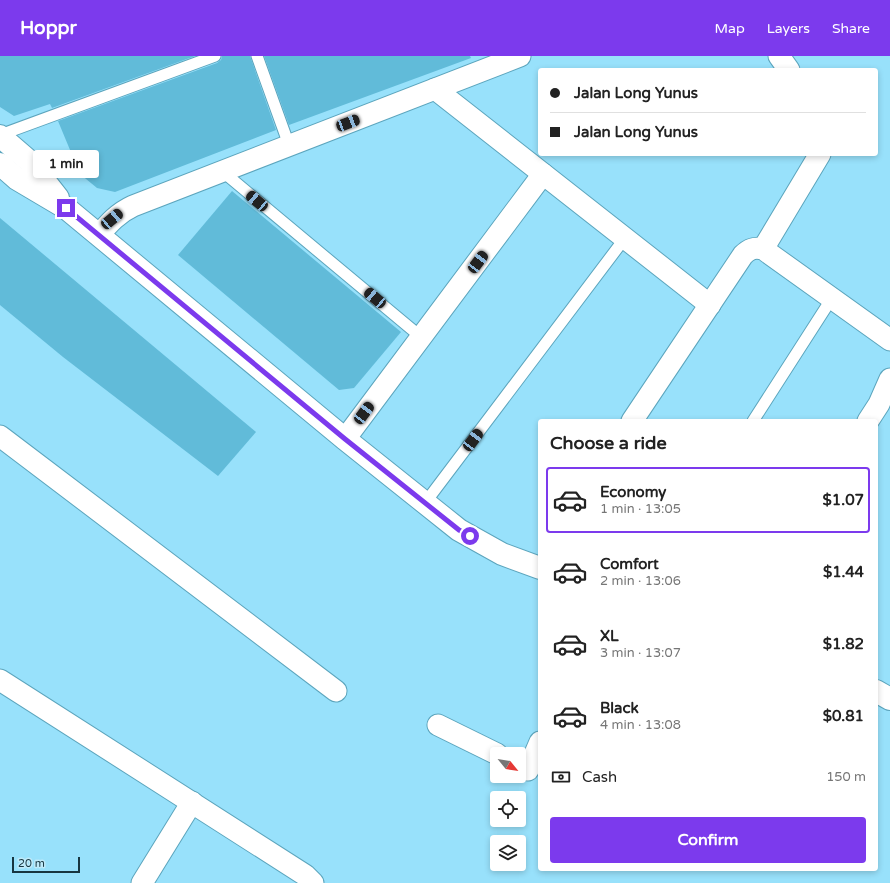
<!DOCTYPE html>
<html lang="en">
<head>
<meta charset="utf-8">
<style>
  body { margin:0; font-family:"Varela Round",sans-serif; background:#f6f6f6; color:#222; height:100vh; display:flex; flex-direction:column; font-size:15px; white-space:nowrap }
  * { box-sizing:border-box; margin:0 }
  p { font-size:13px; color:#767676 }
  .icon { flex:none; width:22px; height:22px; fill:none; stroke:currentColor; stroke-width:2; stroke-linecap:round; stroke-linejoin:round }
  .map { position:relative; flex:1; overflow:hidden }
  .drawer { position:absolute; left:538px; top:363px; width:340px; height:452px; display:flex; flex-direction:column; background:#fff; border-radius:4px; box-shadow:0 2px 6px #0003 }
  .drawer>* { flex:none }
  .hud { position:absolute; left:538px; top:12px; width:340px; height:88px; border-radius:4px; box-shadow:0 2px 6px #0003; display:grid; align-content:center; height:88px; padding:0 12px; background:#fff }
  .needle { width:26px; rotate:120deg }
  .fabs { position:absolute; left:490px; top:691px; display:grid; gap:8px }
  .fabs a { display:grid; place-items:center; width:36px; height:36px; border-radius:4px; background:#fff; box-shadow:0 2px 6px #0003; font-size:20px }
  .scale { position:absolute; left:12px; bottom:10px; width:68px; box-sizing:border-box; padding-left:4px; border:2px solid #173640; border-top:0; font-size:11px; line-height:14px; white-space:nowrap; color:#173640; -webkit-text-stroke:3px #bfeaf9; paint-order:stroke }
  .end { position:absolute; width:18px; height:18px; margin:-9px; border:5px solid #7c3aed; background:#fff; box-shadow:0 0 0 2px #fff }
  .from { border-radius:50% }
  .bubble { position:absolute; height:28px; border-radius:4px; background:#fff; box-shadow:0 2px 6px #0003; font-size:13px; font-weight:700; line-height:28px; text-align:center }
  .car { position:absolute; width:12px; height:24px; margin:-12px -6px; border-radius:5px; box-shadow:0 0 3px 1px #0007; background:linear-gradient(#222 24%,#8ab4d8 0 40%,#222 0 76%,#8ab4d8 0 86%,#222 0) }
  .hud b { display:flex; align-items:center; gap:14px; height:38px; font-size:15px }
  .hud b+b { border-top:1px solid #e0e0e0 }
  .hud i { width:10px; height:10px; background:#222 }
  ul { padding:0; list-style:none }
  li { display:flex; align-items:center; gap:12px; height:66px; margin:0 8px 6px; padding:0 4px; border:2px solid transparent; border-radius:4px }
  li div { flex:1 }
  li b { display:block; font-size:15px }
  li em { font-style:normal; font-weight:700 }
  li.selected { border-color:#7c3aed }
  li>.icon { width:36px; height:36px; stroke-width:1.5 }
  h2 { padding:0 12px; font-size:18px; line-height:48px }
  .pay { display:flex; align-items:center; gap:10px; height:44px; padding:0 12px; font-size:15px }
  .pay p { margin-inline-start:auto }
  .action { display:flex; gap:8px; margin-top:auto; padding:8px 12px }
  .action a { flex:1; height:46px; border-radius:4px; background:#7c3aed; color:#fff; font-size:16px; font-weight:700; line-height:46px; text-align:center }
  header { display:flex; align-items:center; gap:24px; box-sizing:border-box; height:56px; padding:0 20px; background:#7c3aed; color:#fff }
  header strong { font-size:19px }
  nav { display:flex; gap:22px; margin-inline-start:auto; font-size:14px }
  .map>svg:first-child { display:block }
  .building { fill:#61bbd9 }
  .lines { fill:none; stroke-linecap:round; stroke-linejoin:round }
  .lane-casing { stroke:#5ca5bd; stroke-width:13 }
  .street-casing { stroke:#5ca5bd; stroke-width:23 }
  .primary-casing { stroke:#5ca5bd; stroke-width:24 }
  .lane { stroke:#fff; stroke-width:11 }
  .street { stroke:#fff; stroke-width:21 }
  .primary { stroke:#fff; stroke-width:22 }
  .route { stroke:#7c3aed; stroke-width:5 }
</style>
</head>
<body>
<header>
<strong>Hoppr</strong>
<nav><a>Map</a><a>Layers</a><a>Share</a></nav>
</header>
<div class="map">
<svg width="890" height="827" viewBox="0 0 890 827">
  <rect width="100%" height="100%" fill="#98e1fb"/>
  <g class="building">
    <polygon points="0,0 195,0 52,52 50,48 14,60 0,51"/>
    <polygon points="222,0 250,0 276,74 115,136 97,132 80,118 58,65 217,7 221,4"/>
    <polygon points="264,0 470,0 471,2 289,69"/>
    <polygon points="232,135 401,276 354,332 339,334 178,199"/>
    <polygon points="0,162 256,376 218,420 63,301 0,249"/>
  </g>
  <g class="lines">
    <defs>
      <g id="lane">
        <polyline points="257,0 289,89"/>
        <polyline points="0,79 215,0"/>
        <polyline points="222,115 421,281"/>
        <polyline points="753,365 832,242"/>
        <polyline points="425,447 625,182"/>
      </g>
      <g id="street">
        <polyline points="779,0 789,14"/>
        <polyline points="435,33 710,249"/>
        <path d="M99,179c10,-12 19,-22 34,-29l387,-150"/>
        <polyline points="763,193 820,98"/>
        <path d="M632,365l111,-166c6,-6 11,-8 20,-6l127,91"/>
        <polyline points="868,365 879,348 890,323"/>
        <polyline points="0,380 336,635"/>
        <polyline points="345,383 543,118"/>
        <polyline points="0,624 305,819 313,827"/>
        <polyline points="438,669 497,698"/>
        <polyline points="528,714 540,686"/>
        <polyline points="142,827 192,746"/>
      </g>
      <g id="primary">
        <polyline points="0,80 29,105 58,142"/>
        <polyline points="0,108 17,123 66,152 345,383 459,474 502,498 540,512"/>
        <polyline points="876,635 890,643"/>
      </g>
    </defs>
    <use href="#lane" class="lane-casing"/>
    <use href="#street" class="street-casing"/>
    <use href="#primary" class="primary-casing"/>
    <use href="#lane" class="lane"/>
    <use href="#street" class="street"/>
    <use href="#primary" class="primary"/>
  </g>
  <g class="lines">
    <polyline class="route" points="66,152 345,383 459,474 470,480"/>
  </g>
</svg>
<div class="fabs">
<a><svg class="needle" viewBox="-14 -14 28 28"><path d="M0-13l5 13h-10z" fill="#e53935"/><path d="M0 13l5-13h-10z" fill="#767676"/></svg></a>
<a><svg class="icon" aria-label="locate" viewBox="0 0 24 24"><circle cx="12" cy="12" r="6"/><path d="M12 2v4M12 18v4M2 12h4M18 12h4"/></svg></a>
<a><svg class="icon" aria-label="layers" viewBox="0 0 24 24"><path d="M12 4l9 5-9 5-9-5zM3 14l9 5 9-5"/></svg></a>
</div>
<div class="scale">20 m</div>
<i class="end from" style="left:470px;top:480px"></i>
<i class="end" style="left:66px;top:152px"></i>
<div class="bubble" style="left:33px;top:94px;width:66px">1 min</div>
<i class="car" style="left:348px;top:67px;rotate:69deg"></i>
<i class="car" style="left:257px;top:145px;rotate:310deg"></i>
<i class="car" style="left:112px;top:163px;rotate:50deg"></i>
<i class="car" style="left:478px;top:206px;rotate:37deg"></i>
<i class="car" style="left:375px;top:242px;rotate:310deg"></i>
<i class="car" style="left:364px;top:357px;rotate:37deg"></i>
<i class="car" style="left:473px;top:384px;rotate:37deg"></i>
<div class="hud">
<b><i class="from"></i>Jalan Long Yunus</b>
<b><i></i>Jalan Long Yunus</b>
</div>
<section class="drawer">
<h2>Choose a ride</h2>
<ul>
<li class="selected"><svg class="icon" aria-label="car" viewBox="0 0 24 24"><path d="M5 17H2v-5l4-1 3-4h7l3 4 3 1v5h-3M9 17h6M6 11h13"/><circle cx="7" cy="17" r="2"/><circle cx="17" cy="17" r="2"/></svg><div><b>Economy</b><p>1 min · 13:05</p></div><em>$1.07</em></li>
<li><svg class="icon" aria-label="car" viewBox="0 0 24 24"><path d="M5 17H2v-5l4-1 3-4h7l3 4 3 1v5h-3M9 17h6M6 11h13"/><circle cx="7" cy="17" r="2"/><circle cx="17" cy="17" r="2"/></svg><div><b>Comfort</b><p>2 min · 13:06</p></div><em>$1.44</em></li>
<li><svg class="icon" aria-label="car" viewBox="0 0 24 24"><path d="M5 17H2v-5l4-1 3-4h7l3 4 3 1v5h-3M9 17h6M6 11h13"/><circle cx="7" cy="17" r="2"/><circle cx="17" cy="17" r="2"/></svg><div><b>XL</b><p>3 min · 13:07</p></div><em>$1.82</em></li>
<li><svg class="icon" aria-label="car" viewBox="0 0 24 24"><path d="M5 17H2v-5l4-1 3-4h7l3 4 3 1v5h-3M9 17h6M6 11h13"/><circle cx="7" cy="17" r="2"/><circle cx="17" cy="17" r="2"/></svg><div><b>Black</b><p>4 min · 13:08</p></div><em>$0.81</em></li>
</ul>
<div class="pay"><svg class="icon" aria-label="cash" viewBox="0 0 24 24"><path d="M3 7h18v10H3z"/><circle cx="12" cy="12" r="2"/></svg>Cash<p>150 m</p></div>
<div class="action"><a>Confirm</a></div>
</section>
</div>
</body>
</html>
